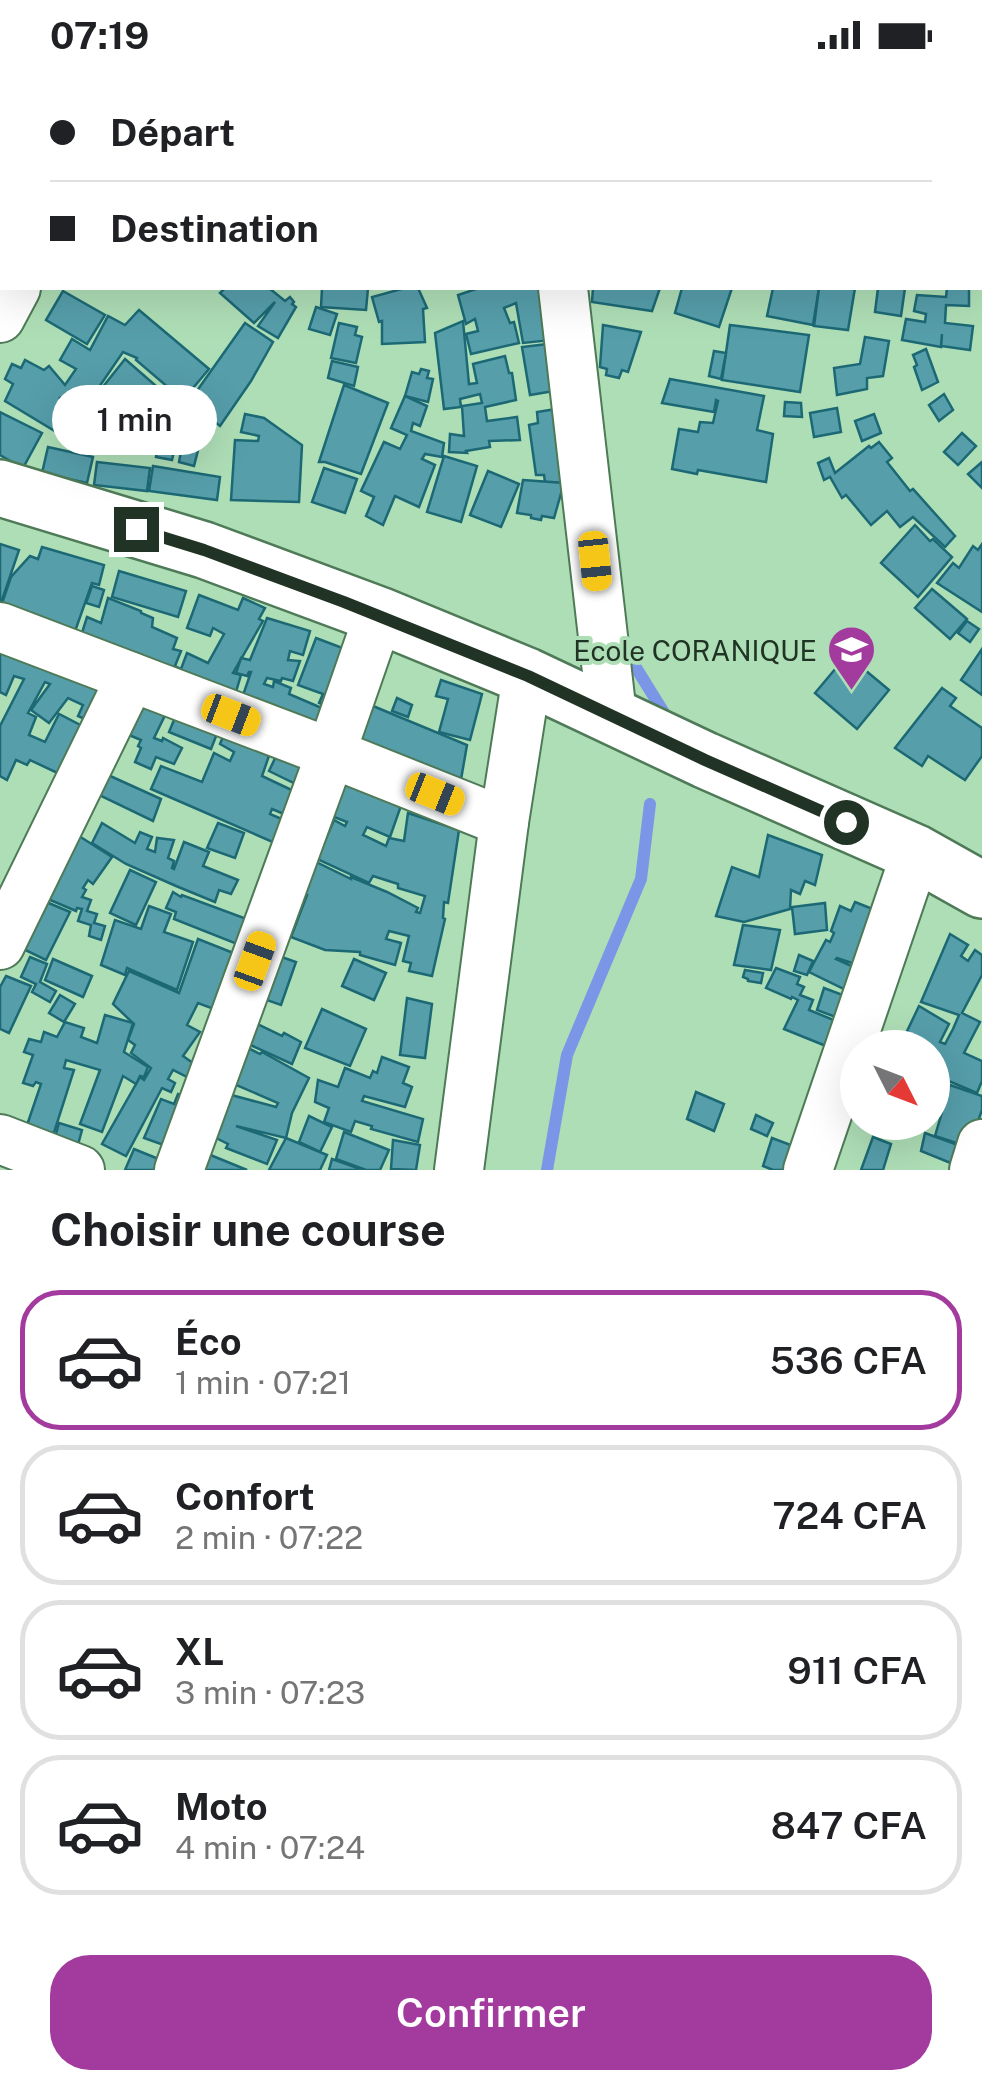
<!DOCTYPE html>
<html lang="fr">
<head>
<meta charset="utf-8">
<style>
  body { margin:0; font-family:"Public Sans",sans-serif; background:#f2f2f2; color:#202124; height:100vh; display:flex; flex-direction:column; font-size:38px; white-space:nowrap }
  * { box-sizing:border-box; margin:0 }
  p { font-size:32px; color:#757577 }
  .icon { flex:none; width:55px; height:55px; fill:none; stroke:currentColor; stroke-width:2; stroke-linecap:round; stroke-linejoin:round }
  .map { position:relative; height:1100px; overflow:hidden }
  .sheet { display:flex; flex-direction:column; background:#fff; flex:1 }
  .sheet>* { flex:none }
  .banner { position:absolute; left:0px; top:0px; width:982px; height:220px; box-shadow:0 10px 40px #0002; display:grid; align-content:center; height:220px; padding:0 50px; background:#fff }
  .needle { width:65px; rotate:132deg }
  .fabs { position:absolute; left:840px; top:960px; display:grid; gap:20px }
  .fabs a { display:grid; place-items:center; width:110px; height:110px; border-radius:50%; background:#fff; box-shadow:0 10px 40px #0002; font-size:50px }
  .end { position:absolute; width:45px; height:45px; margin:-22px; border:12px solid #203324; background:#fff; box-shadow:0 0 0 5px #fff }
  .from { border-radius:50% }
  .bubble { position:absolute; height:70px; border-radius:35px; background:#fff; box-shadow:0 10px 40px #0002; font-size:32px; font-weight:600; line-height:70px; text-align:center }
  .car { position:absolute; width:30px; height:60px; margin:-30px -15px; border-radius:12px; box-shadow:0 0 8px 2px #0007; background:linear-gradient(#f5c518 24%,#345 0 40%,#f5c518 0 76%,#345 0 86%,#f5c518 0) }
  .banner b { display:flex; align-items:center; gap:35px; height:95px; font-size:38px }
  .banner b+b { border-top:2px solid #e0e0e0 }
  .banner i { width:25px; height:25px; background:#202124 }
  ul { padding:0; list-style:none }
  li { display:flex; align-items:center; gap:30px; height:140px; margin:0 20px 15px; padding:0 30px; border:5px solid #e0e0e0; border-radius:40px }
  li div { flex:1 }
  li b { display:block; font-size:38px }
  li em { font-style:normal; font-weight:600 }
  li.on { border-color:#a33b9e }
  li>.icon { width:90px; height:90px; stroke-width:1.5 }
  h2 { padding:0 50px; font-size:45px; line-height:120px }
  .action { display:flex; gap:20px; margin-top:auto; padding:20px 50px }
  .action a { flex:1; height:115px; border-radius:40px; background:#a33b9e; color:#fff; font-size:40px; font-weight:600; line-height:115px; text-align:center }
  .status { display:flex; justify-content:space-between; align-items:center; height:70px; padding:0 50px; background:#fff; direction:ltr }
  .status svg { height:28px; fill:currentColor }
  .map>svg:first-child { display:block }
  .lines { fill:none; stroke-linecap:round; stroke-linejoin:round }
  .stream { stroke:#7b95e7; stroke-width:12 }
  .building { fill:#569eaa; stroke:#1c6975; stroke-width:2.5 }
  .street-casing { stroke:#4e7a57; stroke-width:52 }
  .secondary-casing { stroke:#4e7a57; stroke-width:60 }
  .street { stroke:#fff; stroke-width:48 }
  .secondary { stroke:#fff; stroke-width:55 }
  .route { stroke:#203324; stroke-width:12 }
  .labels { text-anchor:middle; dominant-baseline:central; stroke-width:8; stroke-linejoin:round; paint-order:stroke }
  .poi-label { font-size:28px; fill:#203324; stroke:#aedeb6; text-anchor:end }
</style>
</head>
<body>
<div class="status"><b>07:19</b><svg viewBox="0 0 49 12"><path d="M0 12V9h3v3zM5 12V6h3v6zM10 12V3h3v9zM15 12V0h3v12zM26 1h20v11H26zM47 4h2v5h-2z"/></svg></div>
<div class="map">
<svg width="982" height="1100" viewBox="0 0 982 1100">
  <rect width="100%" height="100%" fill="#aedeb6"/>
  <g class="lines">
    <g class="stream">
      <polyline points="622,575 669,651"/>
      <polyline points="547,1100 567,985 641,809 650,734"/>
    </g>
  </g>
  <g class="building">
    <polygon points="0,122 2,124 2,189 0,193"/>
    <polygon points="225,218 269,218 285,231 290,227 294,232 292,234 296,237 278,268 258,256 275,232 254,253 220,223"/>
    <polygon points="322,218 368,218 366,240 321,237"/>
    <polygon points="405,218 418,218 427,238 423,239 425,272 382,274 382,251 379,252 372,227"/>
    <polygon points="479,218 546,218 552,270 523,273 516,233 504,238 510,253 514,252 519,273 471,284 466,264 478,261 475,249 466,254 458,225"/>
    <polygon points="593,218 660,218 652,241 592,232"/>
    <polygon points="682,218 732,218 719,257 675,243"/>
    <polygon points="773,218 819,218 813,255 767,246"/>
    <polygon points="819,218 855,218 848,260 814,256"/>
    <polygon points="878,218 905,218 901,246 875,242"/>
    <polygon points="947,218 969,218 969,236 946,235 945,253 973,256 970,280 941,276 942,264 941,277 902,270 906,249 925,252 926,244 914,241 917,225 946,227"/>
    <polygon points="63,221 105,245 87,274 46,250"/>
    <polygon points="316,237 337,244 330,265 309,259"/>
    <polygon points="139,240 209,299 183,330 136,290 137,288 123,282 86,336 70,321 60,328 73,336 58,363 5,331 13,314 5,309 12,294 21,298 25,290 44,300 49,296 65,315 76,299 60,290 72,269 90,280 108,246 125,255"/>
    <polygon points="463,251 469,314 477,313 473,294 505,286 509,303 512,303 516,330 485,337 487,351 517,347 520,370 489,371 490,377 466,381 467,383 449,382 450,364 464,366 462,336 482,333 480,324 460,329 461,337 444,339 435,263"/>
    <polygon points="245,253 273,272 251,311 220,356 189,332"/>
    <polygon points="339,253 357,257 355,265 362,267 356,293 331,288"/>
    <polygon points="603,255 641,262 628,302 622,300 619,308 606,305 607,299 600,297"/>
    <polygon points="730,255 809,265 800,322 722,310"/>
    <polygon points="865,267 889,271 883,306 867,308 867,319 837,325 834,298 860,294"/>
    <polygon points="548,274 554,321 530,325 522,277"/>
    <polygon points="926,279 938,312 922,320 914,297 917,295 913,285"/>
    <polygon points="714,281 726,283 721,309 709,306"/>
    <polygon points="125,289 163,322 123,363 90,333"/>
    <polygon points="332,291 358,297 354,316 328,308"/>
    <polygon points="421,299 429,301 427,308 433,309 428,332 405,326 412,302 419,304"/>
    <polygon points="670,309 764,326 757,360 773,364 766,412 698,400 697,404 672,399 679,359 698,362 700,352 713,353 718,331 716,330 714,342 662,333"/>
    <polygon points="344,315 388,333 361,404 325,392 319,392"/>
    <polygon points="944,324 953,340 939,351 929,335"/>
    <polygon points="405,326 427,336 420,356 413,353 411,361 444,373 442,387 425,384 422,389 435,395 419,437 395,426 383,455 366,446 374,427 361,421 384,372 400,379 407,365 391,358"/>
    <polygon points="785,332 801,333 802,347 784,346"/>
    <polygon points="837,338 841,362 814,367 810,343"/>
    <polygon points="556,339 566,413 545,412 544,405 536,405 529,355 538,353 537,342"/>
    <polygon points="0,342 42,363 23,398 0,385"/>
    <polygon points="245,344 264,348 302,375 299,432 231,430 235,370 258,371 259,366 241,362"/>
    <polygon points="874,344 881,363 862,371 855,351"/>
    <polygon points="163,350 180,355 172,390 156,387"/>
    <polygon points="186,355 203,361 194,396 179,392"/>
    <polygon points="962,363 976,376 958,395 944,382"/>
    <polygon points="879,372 892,388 887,392 910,421 913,419 955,466 945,477 913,447 900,457 887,441 871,455 846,425 842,428 830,407 824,410 818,393 829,388 835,403 869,376 871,378"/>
    <polygon points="48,377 93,387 87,413 42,403"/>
    <polygon points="444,386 477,396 461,452 427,442"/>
    <polygon points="97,392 150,398 147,421 94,415"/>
    <polygon points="982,392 982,418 968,404"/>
    <polygon points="153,396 220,407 217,430 149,421"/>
    <polygon points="324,398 357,409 345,443 312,432"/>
    <polygon points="488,401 519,414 501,457 470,445"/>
    <polygon points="523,410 564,413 554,448 542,446 541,450 531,448 531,445 517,443"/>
    <polygon points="915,455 930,471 933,469 952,487 918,527 881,493"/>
    <polygon points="0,474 19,480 0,536"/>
    <polygon points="982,474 982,542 937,513 953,493 959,498 973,476 978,480"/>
    <polygon points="42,477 104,495 99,515 92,513 73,567 0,539 11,507 30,486 38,489"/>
    <polygon points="119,501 186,521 178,547 112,527"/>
    <polygon points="92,516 104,520 99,537 86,533"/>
    <polygon points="932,519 967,549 950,569 915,538"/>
    <polygon points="199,525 238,540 243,528 265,538 259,549 263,551 233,603 241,605 233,632 80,569 87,547 101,553 108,528 141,541 141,543 153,548 152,557 177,568 173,579 181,581 175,596 181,599 187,583 208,593 224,564 213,558 210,566 187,558"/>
    <polygon points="267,548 310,561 303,585 290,581 288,590 300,591 293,611 282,608 281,611 267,608 264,614 273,617 274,611 291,618 289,624 331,642 319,670 240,634 251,602 249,602 247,606 236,603 241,588 250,590"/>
    <polygon points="967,551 979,559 970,572 958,563"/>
    <polygon points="861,564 871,572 861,586 850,578"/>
    <polygon points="0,568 115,613 94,653 78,646 83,635 68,628 49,653 31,640 50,614 45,612 28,643 36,647 29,665 45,672 59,644 90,660 66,707 30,690 27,695 16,690 7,710 0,706 0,656 24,609 14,606 6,625 0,622"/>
    <polygon points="316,568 353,582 332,639 319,633 323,624 298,615"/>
    <polygon points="982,579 982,625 961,610"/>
    <polygon points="847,585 889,620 857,659 815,623"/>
    <polygon points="441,610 482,624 470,670 439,662 448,629 436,626"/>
    <polygon points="942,618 956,628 950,636 982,658 982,686 965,710 928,686 922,696 895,678"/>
    <polygon points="148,627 169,637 154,668 162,671 163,668 182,678 174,694 156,687 151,699 135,692 141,678 138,676 141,670 129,665"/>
    <polygon points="397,628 412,635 408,647 392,641"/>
    <polygon points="373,636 467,675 459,721 354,681"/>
    <polygon points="179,638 220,656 211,679 169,662"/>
    <polygon points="226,659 272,677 262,706 300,724 291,747 272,739 270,744 284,750 275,773 151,719 161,696 202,712 214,683 230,691 234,682 220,674"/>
    <polygon points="279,680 312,696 302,717 269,701"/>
    <polygon points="108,705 161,729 153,751 99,725"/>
    <polygon points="342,707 403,730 390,767 367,757 363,765 386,776 389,768 404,771 408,743 459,760 448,833 444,832 443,848 445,849 432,906 409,901 411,893 403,891 409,866 389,861 386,869 401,873 395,895 360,885 360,882 325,880 291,867 307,825 297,822 310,789 351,809 351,807 387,822 418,838 416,842 420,843 425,826 398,818 398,814 373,806 369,813 317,789 334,750 345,756 347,752 329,745"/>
    <polygon points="102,753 135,773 140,762 152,767 147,779 155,782 157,768 174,770 168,788 174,791 172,798 174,799 184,772 209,782 203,796 238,810 231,824 219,820 215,832 176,816 126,794 92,773"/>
    <polygon points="218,753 244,763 235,788 207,778"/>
    <polygon points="768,765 822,785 815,815 805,811 800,824 791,820 790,839 744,852 716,846 732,797 759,807"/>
    <polygon points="79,766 112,787 93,814 88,810 83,818 86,820 82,827 91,830 87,841 97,844 94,853 105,856 101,870 89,866 91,855 78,851 82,839 77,838 76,841 48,829"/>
    <polygon points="130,800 156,812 136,855 110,843"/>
    <polygon points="173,822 181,827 182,825 252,851 242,876 174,849 176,842 166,838"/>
    <polygon points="44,831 70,842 46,890 19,877"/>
    <polygon points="855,832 880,842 861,896 837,888 836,889 856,898 846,920 809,902 826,870 830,872 834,863 831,861 840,836 851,841"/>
    <polygon points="825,833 827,860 795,864 792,837"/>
    <polygon points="149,836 171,844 164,862 193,872 177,920 127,898 125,905 101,895 115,850 141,859"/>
    <polygon points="743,855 780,860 771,900 734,895"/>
    <polygon points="950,864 968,875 961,886 968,891 975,880 982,885 982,905 962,943 980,952 964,983 982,991 982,1011 977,1023 932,1004 932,987 936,980 932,978 899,978 919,936 949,954 940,972 945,974 953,959 959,945 921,932"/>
    <polygon points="198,869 241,886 219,941 198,933 187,955 200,962 183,986 197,996 191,1009 173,1000 168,1009 175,1013 171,1022 162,1018 126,1086 102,1074 140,1007 144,1010 151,998 131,983 135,975 128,970 134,954 113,934 129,901 179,923"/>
    <polygon points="276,885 296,892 281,935 261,928"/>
    <polygon points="799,885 813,891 807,905 794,901"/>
    <polygon points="30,887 47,894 40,912 56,921 50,932 32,922 36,914 21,907"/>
    <polygon points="53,889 92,906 83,927 45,910"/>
    <polygon points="354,889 386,903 374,930 342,916"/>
    <polygon points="776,898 800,907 797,914 804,917 800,925 813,930 809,940 841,953 831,978 784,959 798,930 792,927 791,929 766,918"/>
    <polygon points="745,900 763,903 761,913 748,911 748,909 743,907"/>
    <polygon points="6,906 31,916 9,963 0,959 0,917"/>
    <polygon points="824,918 848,927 841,949 817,940"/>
    <polygon points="60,925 75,934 64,952 49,943"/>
    <polygon points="407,928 432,934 425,988 400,985"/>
    <polygon points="322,939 366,959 350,996 305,978"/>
    <polygon points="105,945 133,953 124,982 148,997 144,1007 140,1006 136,1014 123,1006 102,1062 80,1054 100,1000 66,990 64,998 74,1000 51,1072 24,1064 41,1014 36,1012 33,1016 23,1013 33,985 24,982 29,969 41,972 44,962 57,967 65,952 84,958 81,967 97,973"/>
    <polygon points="251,951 282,966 284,963 301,972 292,994 244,972"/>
    <polygon points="240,974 260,984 262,982 309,1008 292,1043 286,1068 236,1056 277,1070 267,1094 226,1078 228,1074 208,1064 224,1023 276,1037 278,1033 227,1011"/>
    <polygon points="382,987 409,997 403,1013 412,1017 405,1037 364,1026 362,1031 423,1049 418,1072 371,1059 372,1056 355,1051 351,1062 324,1052 329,1038 315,1032 318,1010 338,1017 345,998 370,1008 373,1001 377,1003"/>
    <polygon points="932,1006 946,1012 932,1051"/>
    <polygon points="950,1015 982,1026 982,1040 969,1077 935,1066"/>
    <polygon points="696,1022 724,1034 714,1061 687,1049"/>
    <polygon points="178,1024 190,1028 172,1078 144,1068 161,1029 174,1034"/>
    <polygon points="756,1045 773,1053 767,1066 751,1059"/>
    <polygon points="309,1046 332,1057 320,1082 299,1072"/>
    <polygon points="59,1053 82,1060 76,1082 53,1075"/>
    <polygon points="344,1062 389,1080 380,1100 366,1100 336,1089"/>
    <polygon points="925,1063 969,1079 963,1098 921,1081"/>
    <polygon points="873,1067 891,1074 883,1100 861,1100"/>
    <polygon points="286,1068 327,1085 320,1100 269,1100"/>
    <polygon points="772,1068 796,1077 788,1100 773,1100 763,1096"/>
    <polygon points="393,1070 420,1075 416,1100 391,1099"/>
    <polygon points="134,1079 166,1092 163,1100 125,1100"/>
    <polygon points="203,1082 247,1100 196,1100"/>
    <polygon points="332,1089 363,1100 329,1100"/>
  </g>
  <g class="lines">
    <defs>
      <g id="street">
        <polyline points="532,0 532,2"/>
        <polyline points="125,2 126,0"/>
        <polyline points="563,218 612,645"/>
        <polyline points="0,248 16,218"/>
        <polyline points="0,557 331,683 504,752"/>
        <polyline points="0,875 131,607"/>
        <polyline points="0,1069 80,1100"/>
        <polyline points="179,1100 331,683 379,545"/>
        <polyline points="459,1100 504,752 527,606"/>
        <polyline points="808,1100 916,783"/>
        <polyline points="974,1100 982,1074"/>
      </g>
      <polyline id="secondary" points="0,418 204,480 379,545 527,606 705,690 916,783 982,820"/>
    </defs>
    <use href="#street" class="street-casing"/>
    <use href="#secondary" class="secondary-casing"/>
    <use href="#street" class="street"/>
    <use href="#secondary" class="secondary"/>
  </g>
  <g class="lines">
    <polyline class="route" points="136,459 204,480 344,532 528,606 705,690 846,752"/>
  </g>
  <defs>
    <symbol id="school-pin" viewBox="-11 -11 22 30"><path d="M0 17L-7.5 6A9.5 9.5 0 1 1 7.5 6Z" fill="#a33b9e" stroke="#aedeb6"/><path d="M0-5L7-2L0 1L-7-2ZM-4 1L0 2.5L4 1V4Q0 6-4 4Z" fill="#fff"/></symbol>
  </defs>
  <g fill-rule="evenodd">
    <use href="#school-pin" x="824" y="552" width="55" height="75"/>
  </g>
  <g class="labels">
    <g class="poi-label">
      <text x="817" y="580">Ecole CORANIQUE</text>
    </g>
  </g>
</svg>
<div class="fabs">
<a><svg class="needle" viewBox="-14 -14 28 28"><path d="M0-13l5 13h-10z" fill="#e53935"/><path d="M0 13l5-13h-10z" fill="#757577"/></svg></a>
</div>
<i class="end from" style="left:846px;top:752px"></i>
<i class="end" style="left:136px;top:459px"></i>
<div class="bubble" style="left:52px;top:315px;width:165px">1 min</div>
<i class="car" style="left:595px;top:491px;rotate:174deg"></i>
<i class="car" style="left:231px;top:645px;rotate:111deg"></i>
<i class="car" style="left:435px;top:724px;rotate:112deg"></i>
<i class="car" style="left:255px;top:891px;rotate:20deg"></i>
<div class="banner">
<b><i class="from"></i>Départ</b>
<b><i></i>Destination</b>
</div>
</div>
<section class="sheet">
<h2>Choisir une course</h2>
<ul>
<li class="on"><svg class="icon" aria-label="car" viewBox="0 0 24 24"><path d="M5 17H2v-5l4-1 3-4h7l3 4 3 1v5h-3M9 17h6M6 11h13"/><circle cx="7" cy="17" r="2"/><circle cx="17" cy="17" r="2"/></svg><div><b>Éco</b><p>1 min · 07:21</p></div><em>536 CFA</em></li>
<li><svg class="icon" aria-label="car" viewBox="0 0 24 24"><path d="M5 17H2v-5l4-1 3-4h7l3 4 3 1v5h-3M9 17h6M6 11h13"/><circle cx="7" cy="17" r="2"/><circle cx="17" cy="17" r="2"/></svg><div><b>Confort</b><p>2 min · 07:22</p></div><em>724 CFA</em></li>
<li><svg class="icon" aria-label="car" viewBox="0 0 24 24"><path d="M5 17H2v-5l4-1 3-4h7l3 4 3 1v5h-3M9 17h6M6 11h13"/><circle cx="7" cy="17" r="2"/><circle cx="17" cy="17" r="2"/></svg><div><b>XL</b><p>3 min · 07:23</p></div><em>911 CFA</em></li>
<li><svg class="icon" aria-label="car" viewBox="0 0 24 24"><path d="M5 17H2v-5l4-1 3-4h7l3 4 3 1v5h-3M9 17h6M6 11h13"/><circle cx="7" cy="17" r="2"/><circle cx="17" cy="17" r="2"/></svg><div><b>Moto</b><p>4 min · 07:24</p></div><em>847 CFA</em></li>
</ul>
<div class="action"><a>Confirmer</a></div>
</section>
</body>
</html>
